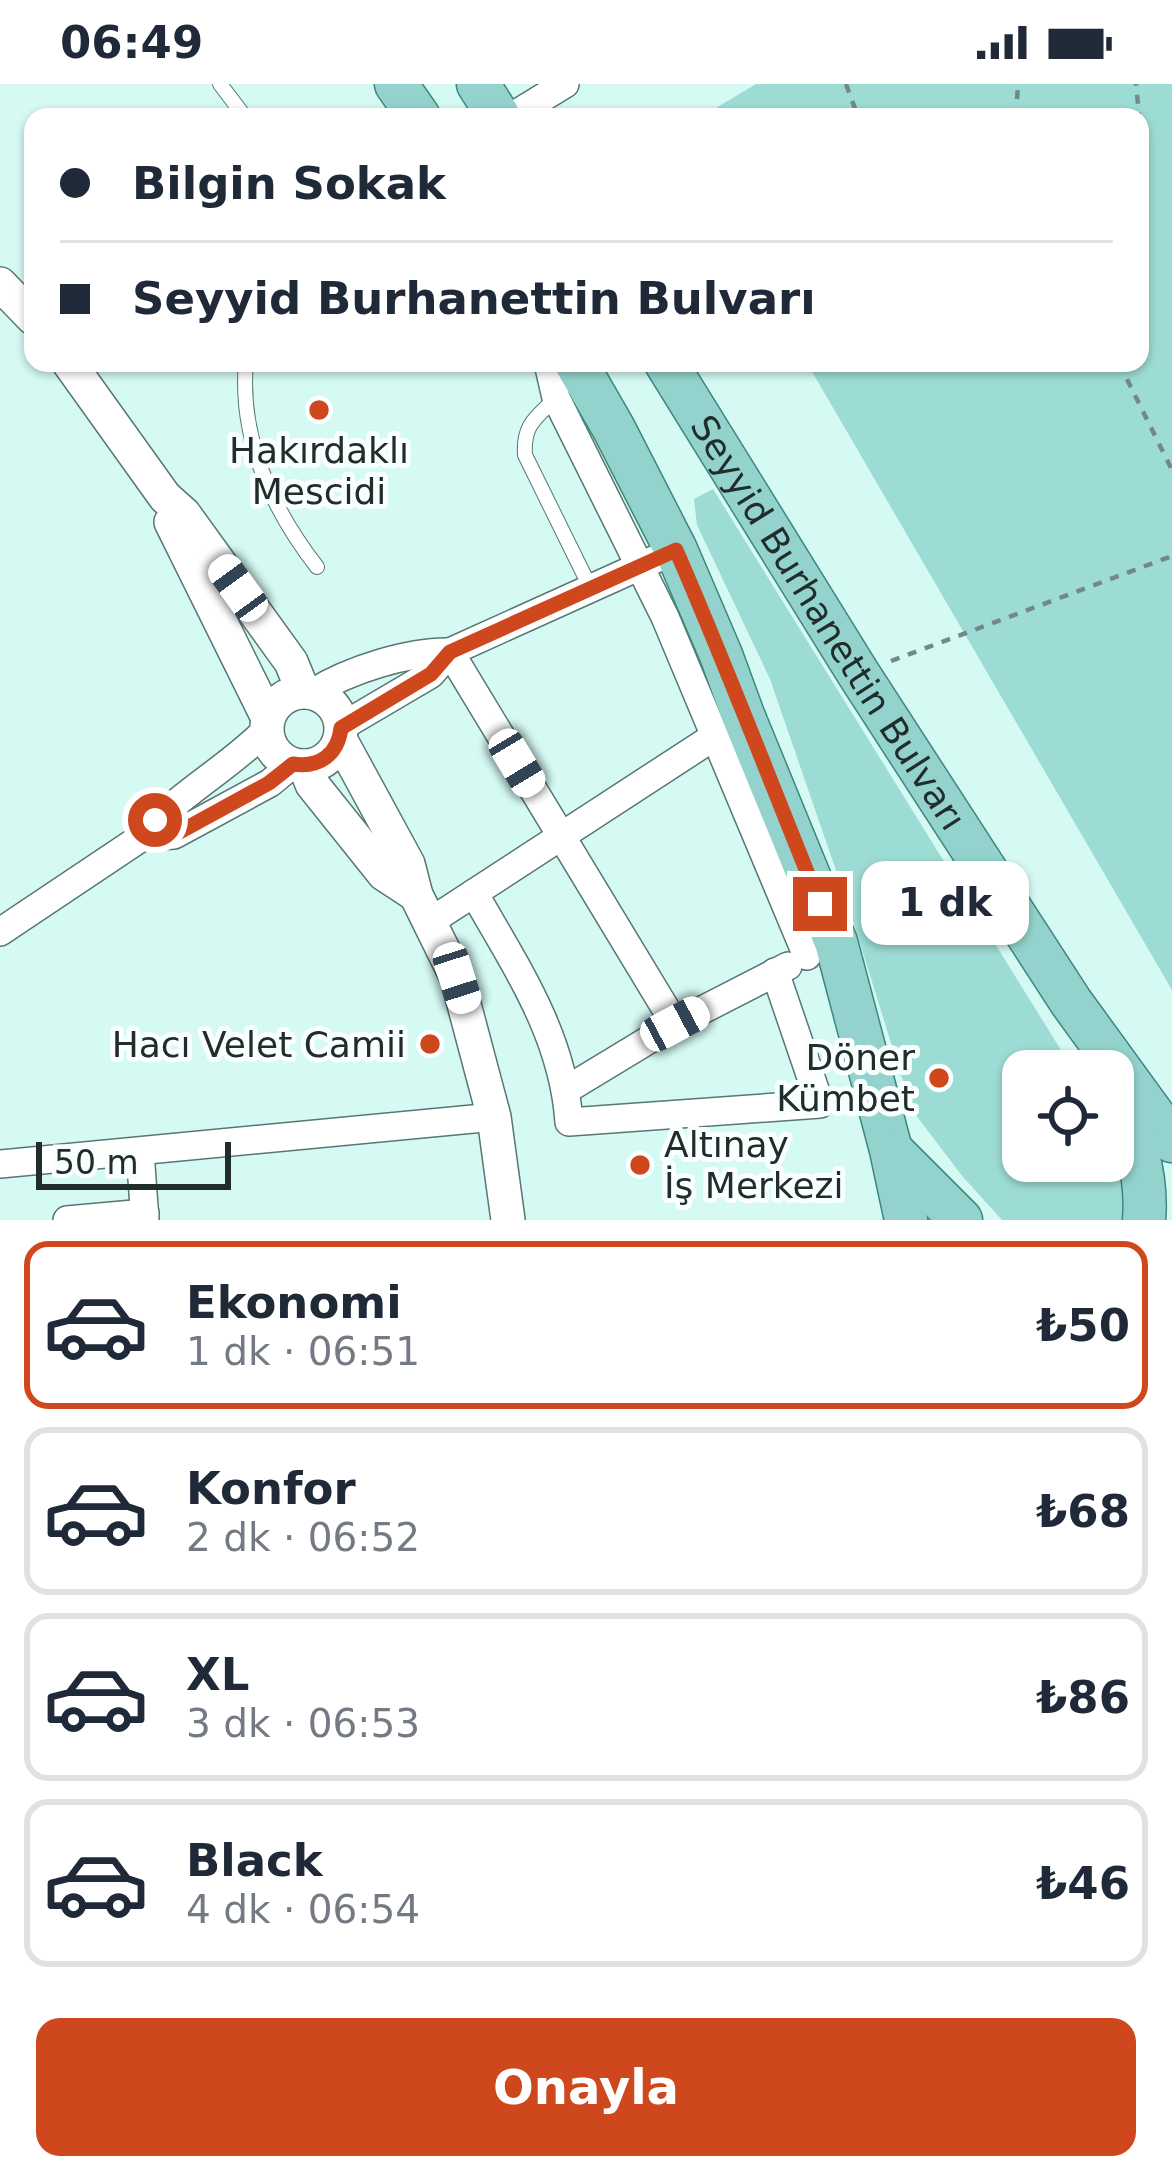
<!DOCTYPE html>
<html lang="tr">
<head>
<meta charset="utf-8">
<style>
  body { margin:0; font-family:"DejaVu Sans",sans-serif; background:#f6f6f7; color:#1f2937; height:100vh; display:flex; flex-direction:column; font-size:45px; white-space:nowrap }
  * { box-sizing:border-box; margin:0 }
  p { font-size:39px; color:#747a83 }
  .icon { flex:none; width:66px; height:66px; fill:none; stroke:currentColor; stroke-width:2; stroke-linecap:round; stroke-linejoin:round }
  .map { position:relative; height:1136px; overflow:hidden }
  .sheet { display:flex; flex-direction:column; background:#fff; flex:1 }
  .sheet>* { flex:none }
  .hud { position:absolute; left:24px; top:24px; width:1125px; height:264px; border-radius:24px; box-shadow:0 3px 9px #0004; display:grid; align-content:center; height:264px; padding:0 36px; background:#fff }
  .fabs { position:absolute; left:1002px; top:966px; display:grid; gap:24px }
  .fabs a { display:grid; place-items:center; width:132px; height:132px; border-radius:24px; background:#fff; box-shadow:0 3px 9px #0004; font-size:60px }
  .scale { position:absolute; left:36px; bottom:30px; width:195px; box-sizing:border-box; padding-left:12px; border:6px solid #202d2b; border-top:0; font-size:33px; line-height:42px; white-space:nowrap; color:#202d2b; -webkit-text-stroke:9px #f8fffe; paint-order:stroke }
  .end { position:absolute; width:54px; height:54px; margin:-27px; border:15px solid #cf471c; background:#fff; box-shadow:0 0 0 6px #fff }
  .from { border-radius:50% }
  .bubble { position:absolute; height:84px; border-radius:24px; background:#fff; box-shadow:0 3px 9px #0004; font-size:39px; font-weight:600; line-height:84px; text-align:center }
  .car { position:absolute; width:36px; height:72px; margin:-36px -18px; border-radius:15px; box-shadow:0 0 9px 3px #0007; background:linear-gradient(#fff 24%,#345 0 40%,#fff 0 76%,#345 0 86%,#fff 0) }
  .hud b { display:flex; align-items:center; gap:42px; height:114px; font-size:45px }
  .hud b+b { border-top:3px solid #e0e1e3 }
  .hud i { width:30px; height:30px; background:#1f2937 }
  ul { padding:21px 0 0; list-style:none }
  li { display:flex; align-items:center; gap:36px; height:168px; margin:0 24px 18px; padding:0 12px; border:6px solid #e0e1e3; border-radius:24px }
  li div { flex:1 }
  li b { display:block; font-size:45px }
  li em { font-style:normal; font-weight:600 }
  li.active { border-color:#cf471c }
  li>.icon { width:108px; height:108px; stroke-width:1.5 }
  .button { display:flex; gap:24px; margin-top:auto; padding:24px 36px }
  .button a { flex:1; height:138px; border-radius:24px; background:#cf471c; color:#fff; font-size:48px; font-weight:600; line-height:138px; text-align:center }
  .status { display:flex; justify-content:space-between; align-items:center; height:84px; padding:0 60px; background:#fff; direction:ltr }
  .status svg { height:33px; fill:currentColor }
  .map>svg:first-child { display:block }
  .green { fill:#9ddcd4 }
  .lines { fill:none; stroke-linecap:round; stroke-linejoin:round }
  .service-casing { stroke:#577773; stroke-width:16 }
  .minor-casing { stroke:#577773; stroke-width:30 }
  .tertiary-casing { stroke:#577773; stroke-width:36 }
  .primary-casing { stroke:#3d867e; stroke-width:45 }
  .path { stroke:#728a86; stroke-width:4.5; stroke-dasharray:9 9; stroke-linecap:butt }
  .service { stroke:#fff; stroke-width:14 }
  .minor { stroke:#fff; stroke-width:27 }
  .tertiary { stroke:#fff; stroke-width:33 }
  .primary { stroke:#94d3cd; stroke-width:42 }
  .route { stroke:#cf471c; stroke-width:15 }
  .poi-dot { fill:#cf471c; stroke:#f8fffe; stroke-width:4.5 }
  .labels { text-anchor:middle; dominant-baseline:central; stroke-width:10; stroke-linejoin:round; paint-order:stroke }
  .poi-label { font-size:36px; fill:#202d2b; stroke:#f8fffe; text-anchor:end }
  .street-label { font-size:36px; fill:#202d2b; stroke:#f8fffe }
</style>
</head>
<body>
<div class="status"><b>06:49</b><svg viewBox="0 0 49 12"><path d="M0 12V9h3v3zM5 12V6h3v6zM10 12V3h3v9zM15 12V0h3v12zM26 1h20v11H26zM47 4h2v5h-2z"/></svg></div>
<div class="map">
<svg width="1172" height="1136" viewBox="0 0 1172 1136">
  <rect width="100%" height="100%" fill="#d5f9f3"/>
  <g class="green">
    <polygon points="756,0 1172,0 1172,906 807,279 1140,279 1140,33 701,33"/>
    <polygon points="713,405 1074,987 1023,987 1023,1077 1113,1077 1113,1052 1119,1062 1129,1136 1002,1136 963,1093 912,1026 850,827 770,595 697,441 694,415"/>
  </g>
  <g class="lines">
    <defs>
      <g id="service">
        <polyline points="220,0 245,33"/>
        <path d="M246,279c-7,75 26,146 71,204"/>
        <path d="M556,314c-20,20 -33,26 -31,57l66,134"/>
      </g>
      <g id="minor">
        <polyline points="511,33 565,0"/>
        <polyline points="548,279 556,314 665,533 807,872"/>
        <polyline points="450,568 675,940"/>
        <path d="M314,608c35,-22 95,-41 136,-40"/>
        <polyline points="341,643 431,590 450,568 658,474"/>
        <polyline points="142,753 174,751 270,699 293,680"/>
        <path d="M474,809c42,74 89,142 95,229l251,-18 -45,-132"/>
        <polyline points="431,837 715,652"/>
        <path d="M0,848l142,-95c34,-42 86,-68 124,-107"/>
        <polyline points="566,1006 675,940 788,882"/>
        <polyline points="140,1068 145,1136"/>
        <polyline points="0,1080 494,1033"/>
        <polyline points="67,1136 145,1129"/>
      </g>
      <g id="tertiary">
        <polyline points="0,200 33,234"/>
        <polyline points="69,279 165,413 184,430 291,578 303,607"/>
        <polyline points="171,438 268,634"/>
        <circle cx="304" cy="645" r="37"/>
        <polyline points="340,655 408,780 416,811 457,894 494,1033 508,1136"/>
        <polyline points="305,682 312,700 384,790 416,811"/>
      </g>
      <g id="primary">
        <polyline points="396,0 419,33"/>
        <polyline points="478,0 499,33"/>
        <polyline points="576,279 614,345 676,466 721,571 743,631 836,858 891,1066 906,1136"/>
        <path id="s1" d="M666,279l192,310 213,329 101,139"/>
        <path d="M1113,1007c20,42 35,81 31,129"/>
        <polyline points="892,1067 961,1136"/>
      </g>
    </defs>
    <use href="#service" class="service-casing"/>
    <use href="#minor" class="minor-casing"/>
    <use href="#tertiary" class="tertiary-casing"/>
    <use href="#primary" class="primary-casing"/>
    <g class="path">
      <polyline points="846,0 858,33"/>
      <polyline points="1016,33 1018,0"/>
      <polyline points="1132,33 1139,30 1136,0"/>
      <polyline points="1119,279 1172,386"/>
      <polyline points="891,577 1172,472"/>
    </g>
    <use href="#service" class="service"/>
    <use href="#minor" class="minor"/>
    <use href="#tertiary" class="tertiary"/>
    <use href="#primary" class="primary"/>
  </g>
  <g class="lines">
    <path class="route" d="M155,736l-13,17 32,-2 95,-52 24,-19c27,4 45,-10 48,-36l90,-54 19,-22 226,-102c51,117 96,236 144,354"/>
  </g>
  <g class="poi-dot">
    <circle cx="319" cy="326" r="12"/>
    <circle cx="430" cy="960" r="12"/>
    <circle cx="939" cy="994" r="12"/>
    <circle cx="640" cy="1081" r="12"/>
  </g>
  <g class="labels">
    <g class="poi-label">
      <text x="319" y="366" text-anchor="middle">Hakırdaklı<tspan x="319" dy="41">Mescidi</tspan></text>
      <text x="406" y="960">Hacı Velet Camii</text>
      <text x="915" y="973">Döner<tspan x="915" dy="41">Kümbet</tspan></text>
      <text x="664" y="1060" text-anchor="start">Altınay<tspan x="664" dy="41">İş Merkezi</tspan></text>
    </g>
    <g class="street-label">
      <text stroke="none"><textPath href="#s1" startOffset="306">Seyyid Burhanettin Bulvarı</textPath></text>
    </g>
  </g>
</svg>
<div class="fabs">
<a><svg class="icon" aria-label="locate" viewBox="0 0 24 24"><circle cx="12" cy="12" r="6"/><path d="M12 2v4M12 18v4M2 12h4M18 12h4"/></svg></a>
</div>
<div class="scale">50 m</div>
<i class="end from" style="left:155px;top:736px"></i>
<i class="end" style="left:820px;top:820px"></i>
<div class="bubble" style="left:861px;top:777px;width:168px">1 dk</div>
<i class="car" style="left:238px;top:504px;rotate:324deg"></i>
<i class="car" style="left:517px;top:679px;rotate:149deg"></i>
<i class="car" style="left:457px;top:894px;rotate:162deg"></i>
<i class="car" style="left:675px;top:940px;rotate:62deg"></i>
<div class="hud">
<b><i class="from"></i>Bilgin Sokak</b>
<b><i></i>Seyyid Burhanettin Bulvarı</b>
</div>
</div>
<section class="sheet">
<ul>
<li class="active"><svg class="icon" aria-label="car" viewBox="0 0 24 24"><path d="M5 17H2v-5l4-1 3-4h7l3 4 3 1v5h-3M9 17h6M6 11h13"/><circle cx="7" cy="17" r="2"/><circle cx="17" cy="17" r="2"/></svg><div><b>Ekonomi</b><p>1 dk · 06:51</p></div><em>₺50</em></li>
<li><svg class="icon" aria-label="car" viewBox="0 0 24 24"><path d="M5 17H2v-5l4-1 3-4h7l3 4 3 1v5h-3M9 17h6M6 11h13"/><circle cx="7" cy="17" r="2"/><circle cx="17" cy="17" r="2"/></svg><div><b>Konfor</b><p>2 dk · 06:52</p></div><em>₺68</em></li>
<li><svg class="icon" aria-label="car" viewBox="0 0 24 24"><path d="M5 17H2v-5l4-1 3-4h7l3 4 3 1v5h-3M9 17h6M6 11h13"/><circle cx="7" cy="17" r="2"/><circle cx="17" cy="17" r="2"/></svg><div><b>XL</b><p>3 dk · 06:53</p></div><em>₺86</em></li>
<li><svg class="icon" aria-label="car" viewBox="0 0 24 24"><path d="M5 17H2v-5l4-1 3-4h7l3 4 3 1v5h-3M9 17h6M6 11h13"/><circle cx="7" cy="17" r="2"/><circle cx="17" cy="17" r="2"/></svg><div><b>Black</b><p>4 dk · 06:54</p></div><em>₺46</em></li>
</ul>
<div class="button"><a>Onayla</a></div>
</section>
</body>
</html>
